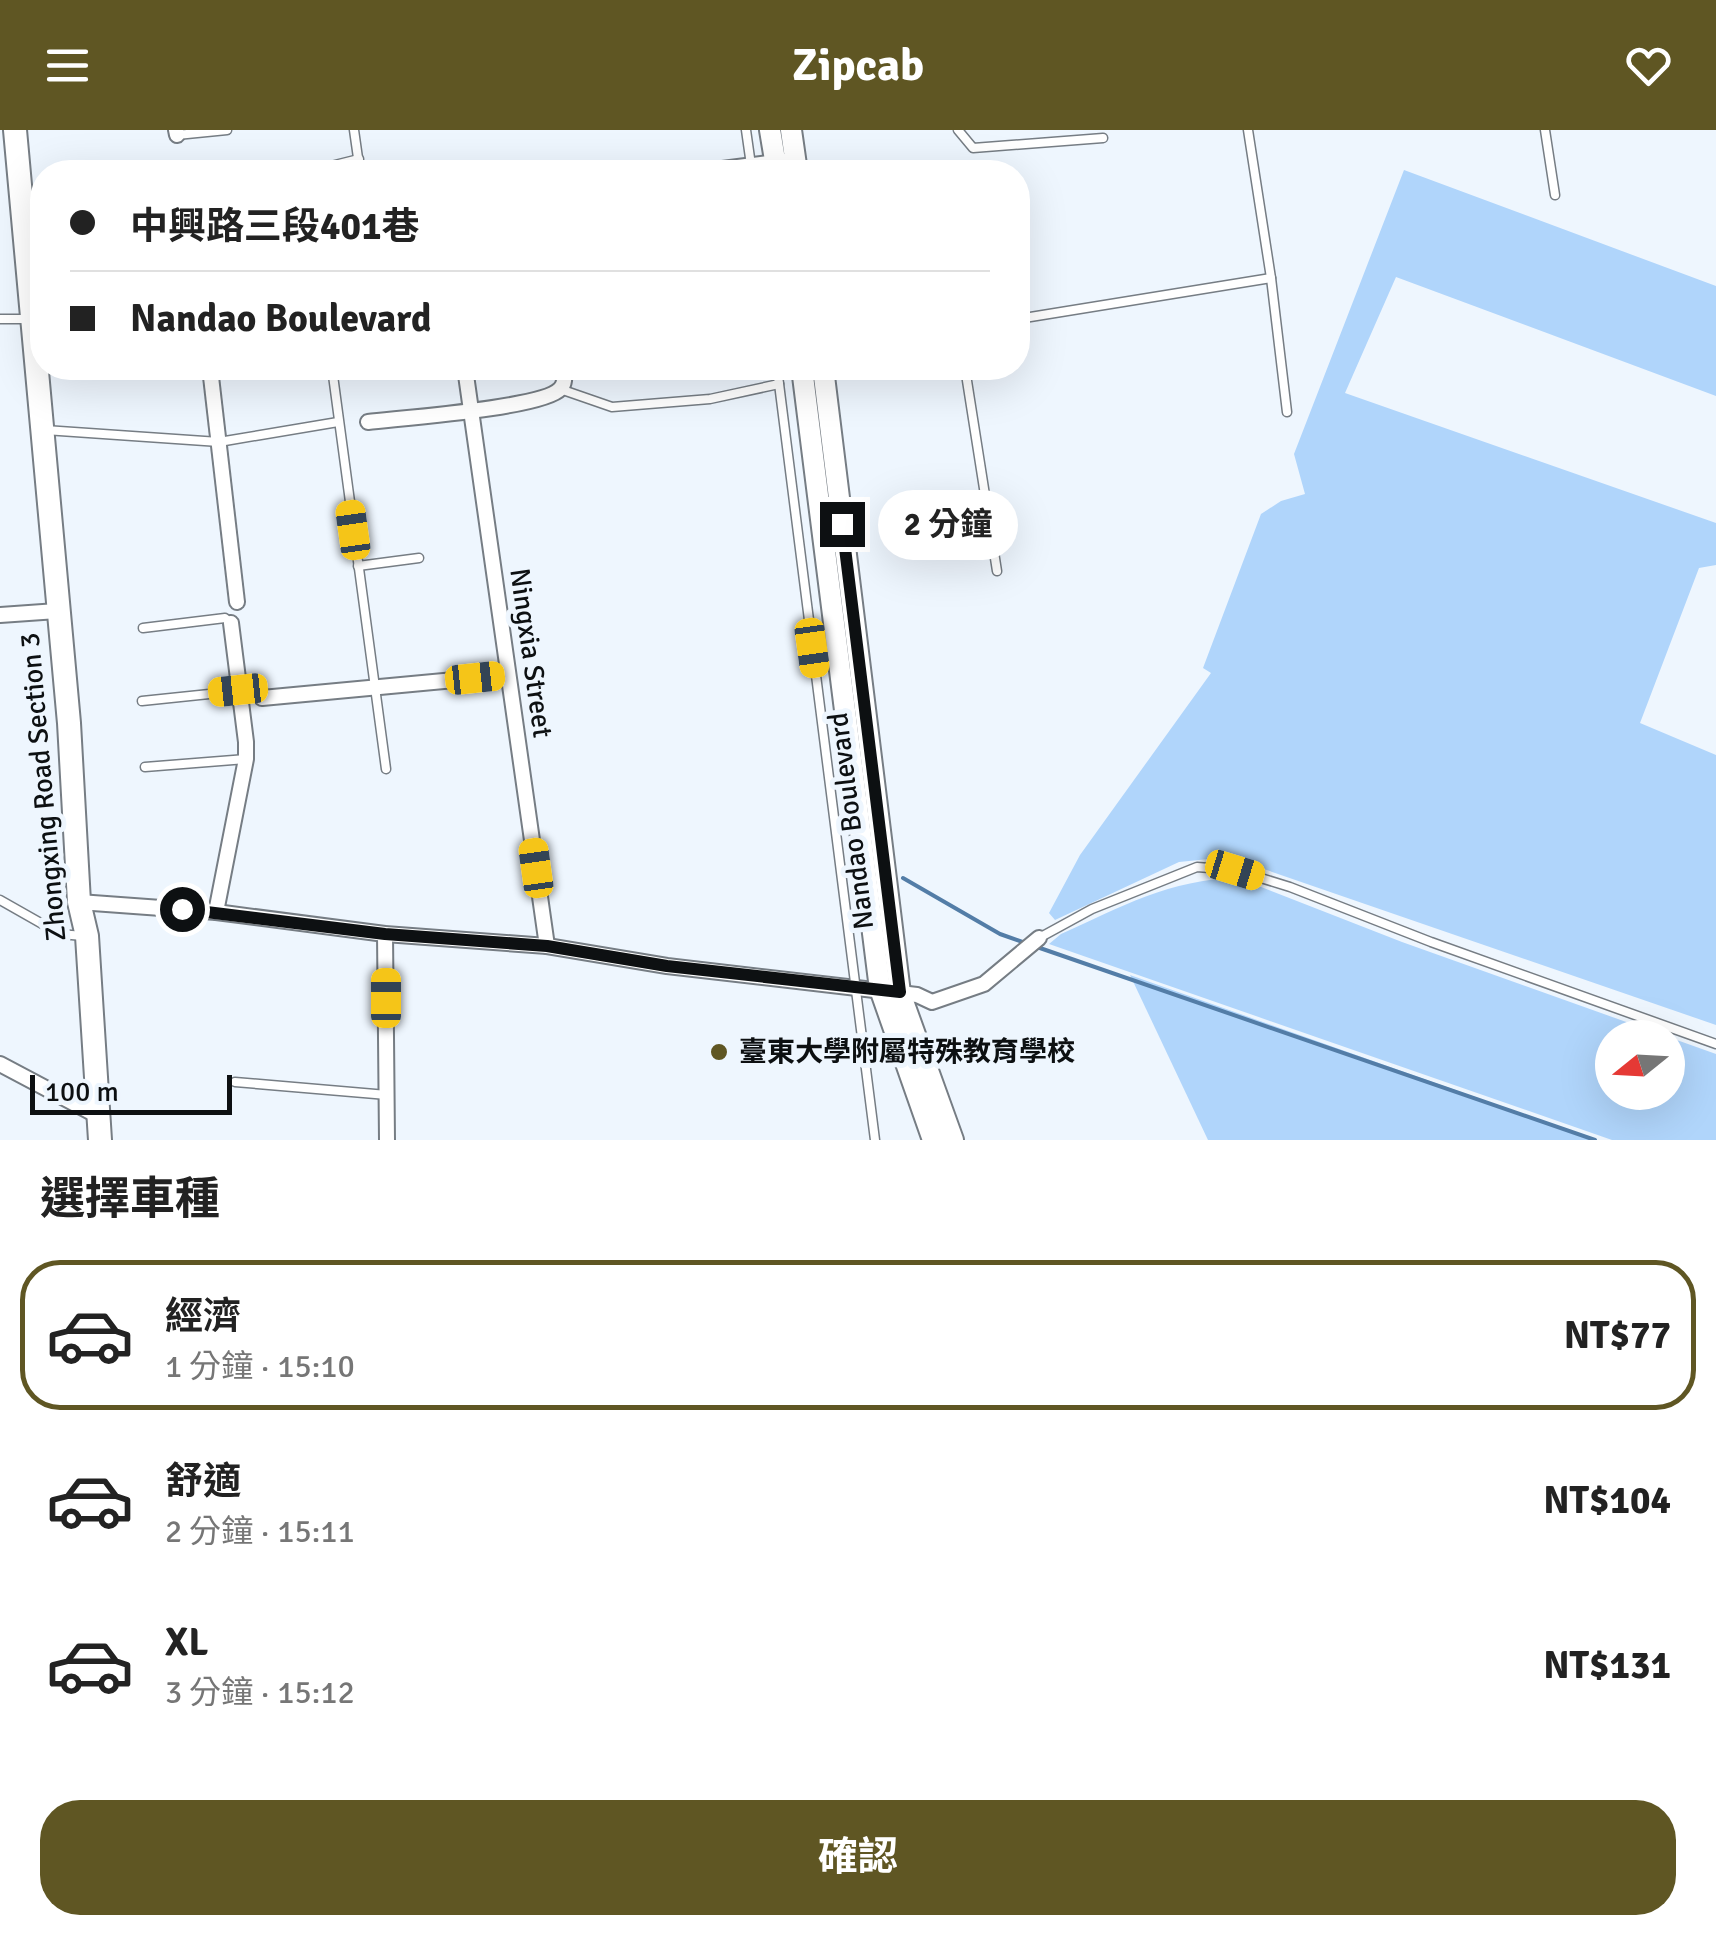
<!DOCTYPE html>
<html lang="zh-TW">
<head>
<meta charset="utf-8">
<style>
  body { margin:0; font-family:Signika,"Noto Sans TC",sans-serif; background:#f2f2f2; color:#222; height:100vh; display:flex; flex-direction:column; font-size:38px; white-space:nowrap }
  * { box-sizing:border-box; margin:0 }
  p { font-size:32px; color:#767676 }
  .icon { flex:none; width:55px; height:55px; fill:none; stroke:currentColor; stroke-width:2; stroke-linecap:round; stroke-linejoin:round }
  .map { position:relative; height:1010px; overflow:hidden }
  .panel { display:flex; flex-direction:column; background:#fff; flex:1 }
  .panel>* { flex:none }
  .top-card { position:absolute; left:30px; top:30px; width:1000px; height:220px; border-radius:40px; box-shadow:0 10px 40px #0002; display:grid; align-content:center; height:220px; padding:0 40px; background:#fff }
  .needle { width:65px; rotate:252deg }
  .controls { position:absolute; left:1595px; top:890px; display:grid; gap:20px }
  .controls a { display:grid; place-items:center; width:90px; height:90px; border-radius:50%; background:#fff; box-shadow:0 10px 40px #0002; font-size:50px }
  .scale { position:absolute; left:30px; bottom:25px; width:202px; box-sizing:border-box; padding-left:10px; border:5px solid #0d1012; border-top:0; font-size:28px; line-height:35px; white-space:nowrap; color:#0d1012; -webkit-text-stroke:8px #eef6fe; paint-order:stroke }
  .end { position:absolute; width:45px; height:45px; margin:-22px; border:12px solid #0d1012; background:#fff; box-shadow:0 0 0 5px #fff }
  .from { border-radius:50% }
  .bubble { position:absolute; height:70px; border-radius:35px; background:#fff; box-shadow:0 10px 40px #0002; font-size:32px; font-weight:700; line-height:70px; text-align:center }
  .car { position:absolute; width:30px; height:60px; margin:-30px -15px; border-radius:12px; box-shadow:0 0 8px 2px #0007; background:linear-gradient(#f5c518 24%,#345 0 40%,#f5c518 0 76%,#345 0 86%,#f5c518 0) }
  .top-card b { display:flex; align-items:center; gap:35px; height:95px; font-size:38px }
  .top-card b+b { border-top:2px solid #e0e0e0 }
  .top-card i { width:25px; height:25px; background:#222 }
  ul { padding:0; list-style:none }
  li { display:flex; align-items:center; gap:30px; height:150px; margin:0 20px 15px; padding:0 20px; border:5px solid transparent; border-radius:40px }
  li div { flex:1 }
  li b { display:block; font-size:38px }
  li em { font-style:normal; font-weight:700 }
  li.on { border-color:#5f5623 }
  li>.icon { width:90px; height:90px; stroke-width:1.5 }
  h2 { padding:0 40px; font-size:45px; line-height:120px }
  .primary-button { display:flex; gap:20px; margin-top:auto; padding:20px 40px }
  .primary-button a { flex:1; height:115px; border-radius:40px; background:#5f5623; color:#fff; font-size:40px; font-weight:700; line-height:115px; text-align:center }
  header { display:flex; justify-content:space-between; align-items:center; height:130px; padding:0 40px; background:#5f5623; color:#fff; font-size:45px; font-weight:700 }
  .map>svg:first-child { display:block }
  .green { fill:#b0d5fb; fill-rule:evenodd }
  .lines { fill:none; stroke-linecap:round; stroke-linejoin:round }
  .stream { stroke:#537da7; stroke-width:4 }
  .lane-casing { stroke:#767d84; stroke-width:11 }
  .street-casing { stroke:#767d84; stroke-width:18 }
  .secondary-casing { stroke:#767d84; stroke-width:24 }
  .primary-casing { stroke:#767d84; stroke-width:26 }
  .lane { stroke:#fff; stroke-width:8 }
  .street { stroke:#fff; stroke-width:14 }
  .secondary { stroke:#fff; stroke-width:20 }
  .primary { stroke:#fff; stroke-width:22 }
  .route { stroke:#0d1012; stroke-width:12 }
  .poi-dot { fill:#5f5623; stroke:#eef6fe; stroke-width:4 }
  .labels { text-anchor:middle; dominant-baseline:central; stroke-width:10; stroke-linejoin:round; paint-order:stroke }
  .street-label { font-size:28px; fill:#0d1012; stroke:#eef6fe }
  .poi-label { font-size:28px; font-weight:bold; fill:#0d1012; stroke:#eef6fe; text-anchor:start }
</style>
</head>
<body>
<header><svg class="icon" aria-label="menu" viewBox="0 0 24 24"><path d="M4 6h16M4 12h16M4 18h16"/></svg>Zipcab<svg class="icon" aria-label="heart" viewBox="0 0 24 24"><path d="M12 20l-8-8c-3-5 5-10 8-4 3-6 11-1 8 4z"/></svg></header>
<div class="map">
<svg width="1716" height="1010" viewBox="0 0 1716 1010">
  <rect width="100%" height="100%" fill="#eef6fe"/>
  <g class="green">
    <polygon points="1404,40 1716,156 1716,266 1396,147 1345,263 1716,393 1716,435 1699,438 1640,593 1716,625 1716,895 1229,727 1179,732 1055,790 1049,783 1080,725 1211,543 1203,538 1261,384 1281,371 1305,364 1294,324"/>
    <path d="M1238,748l164,64 314,112v86h-104l-563,-196 12,-10c60,-27 109,-55 177,-56zM1612,908h56v54h-56z"/>
    <polygon points="1130,845 1597,1010 1208,1010"/>
  </g>
  <g class="lines">
    <g class="stream">
      <polyline points="903,748 1000,804 1028,814"/>
      <polyline points="1037,817 1595,1010"/>
    </g>
    <defs>
      <g id="lane">
        <polyline points="354,0 360,42"/>
        <polyline points="746,0 752,42"/>
        <polyline points="958,0 973,18 1103,8"/>
        <polyline points="1248,0 1271,148 1287,282"/>
        <polyline points="1545,0 1555,65"/>
        <polyline points="177,5 227,0"/>
        <polyline points="315,40 359,29"/>
        <polyline points="0,189 29,189"/>
        <polyline points="1018,189 1271,148"/>
        <polyline points="332,238 386,639"/>
        <polyline points="777,238 875,1010"/>
        <polyline points="965,238 997,441"/>
        <polyline points="560,259 612,277 710,269 779,254"/>
        <polyline points="45,300 219,312 338,292"/>
        <polyline points="358,436 419,428"/>
        <polyline points="143,498 225,488 231,493"/>
        <polyline points="142,571 238,561"/>
        <polyline points="145,637 246,629"/>
        <polyline points="0,770 60,804 83,806"/>
        <polyline points="1039,808 1092,779 1197,737 1235,740 1290,757 1431,812 1716,914"/>
        <polyline points="235,952 387,965"/>
      </g>
      <g id="street">
        <polyline points="176,0 177,5"/>
        <polyline points="699,42 784,31"/>
        <polyline points="210,238 237,472"/>
        <polyline points="465,238 547,816"/>
        <path d="M368,292c33,-4 175,-14 192,-33 6,-6 4,-13 3,-21"/>
        <polyline points="0,485 57,481"/>
        <polyline points="262,568 508,545"/>
        <polyline points="79,772 216,782 385,804 547,816 667,836 917,865 932,872 984,854 1039,808"/>
        <polyline points="216,782 246,629 246,612 231,493"/>
        <polyline points="385,804 387,1010"/>
        <polyline points="0,934 100,987"/>
      </g>
      <g id="secondary">
        <polyline points="770,0 777,42"/>
        <polyline points="791,0 797,42"/>
        <polyline points="802,238 880,859 933,1010"/>
        <polyline points="823,238 900,863 953,1010"/>
      </g>
      <polyline id="primary" points="15,0 69,593 79,772 87,806 100,1010"/>
    </defs>
    <use href="#lane" class="lane-casing"/>
    <use href="#street" class="street-casing"/>
    <use href="#secondary" class="secondary-casing"/>
    <use href="#primary" class="primary-casing"/>
    <use href="#lane" class="lane"/>
    <use href="#street" class="street"/>
    <use href="#secondary" class="secondary"/>
    <use href="#primary" class="primary"/>
  </g>
  <g class="lines">
    <polyline class="route" points="182,779 385,804 547,816 667,836 900,862 842,394"/>
  </g>
  <circle class="poi-dot" cx="719" cy="922" r="10"/>
  <g class="labels">
    <g class="street-label">
      <text transform="translate(531 523) rotate(82)">Ningxia Street</text>
      <text transform="translate(43 657) rotate(-95)">Zhongxing Road Section 3</text>
      <text transform="translate(851 691) rotate(-97)">Nandao Boulevard</text>
    </g>
    <g class="poi-label">
      <text x="739" y="922">臺東大學附屬特殊教育學校</text>
    </g>
  </g>
</svg>
<div class="controls">
<a><svg class="needle" viewBox="-14 -14 28 28"><path d="M0-13l5 13h-10z" fill="#e53935"/><path d="M0 13l5-13h-10z" fill="#767676"/></svg></a>
</div>
<div class="scale">100 m</div>
<i class="end from" style="left:182px;top:779px"></i>
<i class="end" style="left:842px;top:394px"></i>
<div class="bubble" style="left:878px;top:360px;width:140px">2 分鐘</div>
<i class="car" style="left:353px;top:400px;rotate:352deg"></i>
<i class="car" style="left:812px;top:518px;rotate:172deg"></i>
<i class="car" style="left:475px;top:548px;rotate:84deg"></i>
<i class="car" style="left:238px;top:560px;rotate:264deg"></i>
<i class="car" style="left:536px;top:738px;rotate:352deg"></i>
<i class="car" style="left:1235px;top:740px;rotate:107deg"></i>
<i class="car" style="left:386px;top:868px;rotate:0deg"></i>
<div class="top-card">
<b><i class="from"></i>中興路三段401巷</b>
<b><i></i>Nandao Boulevard</b>
</div>
</div>
<section class="panel">
<h2>選擇車種</h2>
<ul>
<li class="on"><svg class="icon" aria-label="car" viewBox="0 0 24 24"><path d="M5 17H2v-5l4-1 3-4h7l3 4 3 1v5h-3M9 17h6M6 11h13"/><circle cx="7" cy="17" r="2"/><circle cx="17" cy="17" r="2"/></svg><div><b>經濟</b><p>1 分鐘 · 15:10</p></div><em>NT$77</em></li>
<li><svg class="icon" aria-label="car" viewBox="0 0 24 24"><path d="M5 17H2v-5l4-1 3-4h7l3 4 3 1v5h-3M9 17h6M6 11h13"/><circle cx="7" cy="17" r="2"/><circle cx="17" cy="17" r="2"/></svg><div><b>舒適</b><p>2 分鐘 · 15:11</p></div><em>NT$104</em></li>
<li><svg class="icon" aria-label="car" viewBox="0 0 24 24"><path d="M5 17H2v-5l4-1 3-4h7l3 4 3 1v5h-3M9 17h6M6 11h13"/><circle cx="7" cy="17" r="2"/><circle cx="17" cy="17" r="2"/></svg><div><b>XL</b><p>3 分鐘 · 15:12</p></div><em>NT$131</em></li>
</ul>
<div class="primary-button"><a>確認</a></div>
</section>
</body>
</html>
